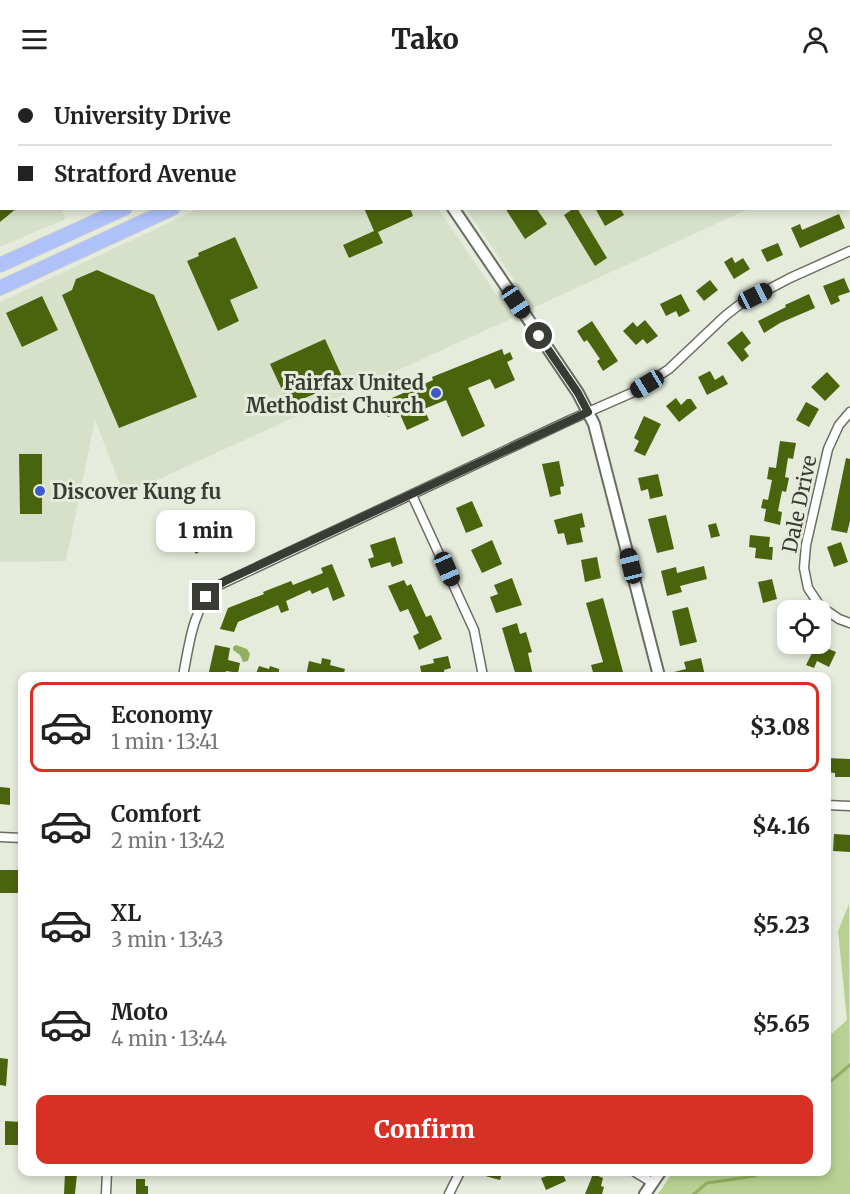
<!DOCTYPE html>
<html lang="en">
<head>
<meta charset="utf-8">
<style>
  body { margin:0; font-family:Merriweather,serif; background:#f6f6f6; color:#222; height:100vh; display:flex; flex-direction:column; font-size:22px; white-space:nowrap }
  * { box-sizing:border-box; margin:0 }
  p { font-size:20px; color:#767676 }
  .icon { flex:none; width:33px; height:33px; fill:none; stroke:currentColor; stroke-width:2; stroke-linecap:round; stroke-linejoin:round }
  .map { position:relative; flex:1; overflow:hidden }
  .sheet { position:absolute; left:18px; top:594px; width:813px; height:504px; display:flex; flex-direction:column; background:#fff; border-radius:12px; box-shadow:0 3px 9px #0003 }
  .sheet>* { flex:none }
  .hud { position:absolute; left:0px; top:0px; width:850px; height:132px; box-shadow:0 3px 9px #0003; display:grid; align-content:center; height:132px; padding:0 18px; background:#fff }
  .fabs { position:absolute; left:777px; top:522px; display:grid; gap:12px }
  .fabs a { display:grid; place-items:center; width:54px; height:54px; border-radius:12px; background:#fff; box-shadow:0 3px 9px #0003; font-size:30px }
  .end { position:absolute; width:27px; height:27px; margin:-14px; border:8px solid #393b35; background:#fff; box-shadow:0 0 0 3px #fff }
  .from { border-radius:50% }
  .bubble { position:absolute; height:42px; border-radius:12px; background:#fff; box-shadow:0 3px 9px #0003; font-size:20px; font-weight:800; line-height:42px; text-align:center }
  .car { position:absolute; width:18px; height:36px; margin:-18px -9px; border-radius:8px; box-shadow:0 0 4px 2px #0007; background:linear-gradient(#222 24%,#8ab4d8 0 40%,#222 0 76%,#8ab4d8 0 86%,#222 0) }
  .hud b { display:flex; align-items:center; gap:21px; height:57px; font-size:22px }
  .hud b+b { border-top:2px solid #e0e0e0 }
  .hud i { width:15px; height:15px; background:#222 }
  ul { padding:10px 0 0; list-style:none }
  li { display:flex; align-items:center; gap:18px; height:90px; margin:0 12px 9px; padding:0 6px; border:3px solid transparent; border-radius:12px }
  li div { flex:1 }
  li b { display:block; font-size:22px }
  li em { font-style:normal; font-weight:800 }
  li.selected { border-color:#d93025 }
  li>.icon { width:54px; height:54px; stroke-width:1.5 }
  .primary-button { display:flex; gap:12px; margin-top:auto; padding:12px 18px }
  .primary-button a { flex:1; height:69px; border-radius:12px; background:#d93025; color:#fff; font-size:24px; font-weight:800; line-height:69px; text-align:center }
  header { display:flex; justify-content:space-between; align-items:center; height:78px; padding:0 18px; background:#fff; font-size:27px; font-weight:800 }
  .map>svg:first-child { display:block }
  .built { fill:#d7e1ca }
  .green { fill:#b8d192 }
  .water { fill:#92b060 }
  .lines { fill:none; stroke-linecap:round; stroke-linejoin:round }
  .stream { stroke:#92b060; stroke-width:3 }
  .building { fill:#4a640d }
  .minor-casing { stroke:#686e60; stroke-width:11 }
  .tertiary-casing { stroke:#686e60; stroke-width:14 }
  .primary-casing { stroke:#cfd0cf; stroke-width:16 }
  .minor { stroke:#fff; stroke-width:8 }
  .tertiary { stroke:#fff; stroke-width:10 }
  .primary { stroke:#aec1f9; stroke-width:14 }
  .route { stroke:#393b35; stroke-width:8 }
  .poi-dot { fill:#3d59cc; stroke:#e5ecdc; stroke-width:2 }
  .labels { text-anchor:middle; dominant-baseline:central; stroke-width:6; stroke-linejoin:round; paint-order:stroke }
  .poi-label { font-size:20px; font-weight:bold; fill:#393b35; stroke:#e5ecdc; text-anchor:end }
  .street-label { font-size:20px; fill:#393b35; stroke:#e5ecdc }
</style>
</head>
<body>
<header><svg class="icon" aria-label="menu" viewBox="0 0 24 24"><path d="M4 6h16M4 12h16M4 18h16"/></svg>Tako<svg class="icon" aria-label="person" viewBox="0 0 24 24"><circle cx="12" cy="8" r="4"/><path d="M4 21q1-7 8-7t8 7"/></svg></header>
<div class="map">
<svg width="850" height="1116" viewBox="0 0 850 1116">
  <rect width="100%" height="100%" fill="#e5ecdc"/>
  <g class="built">
    <polygon points="0,0 351,0 2,2 2,130 61,131 66,141 0,169"/>
    <polygon points="494,0 850,0 850,84 849,2 491,1"/>
    <polygon points="438,130 512,240 124,417 95,342 66,483 0,484 0,224 198,131"/>
    <polygon points="466,131 748,131 533,230"/>
  </g>
  <polygon class="green" points="849,826 850,1116 658,1116 673,1094 826,1094 827,960 847,942 838,853"/>
  <polygon class="water" points="236,567 247,571 250,576 248,583 243,584 240,577 233,572 233,569"/>
  <g class="lines">
    <g class="stream">
      <polyline points="826,1007 850,987"/>
      <polyline points="694,1116 707,1105 755,1098 759,1094"/>
    </g>
  </g>
  <g class="building">
    <polygon points="0,130 17,130 0,144"/>
    <polygon points="364,130 410,130 413,138 378,154 383,165 349,180 343,167 374,153"/>
    <polygon points="505,130 536,130 547,146 525,161"/>
    <polygon points="574,130 577,130 607,180 595,188 564,137"/>
    <polygon points="595,130 620,130 624,137 605,148"/>
    <polygon points="839,136 845,150 800,170 791,150 800,146 802,152"/>
    <polygon points="235,159 258,210 230,222 239,243 218,253 187,183 199,178 198,175"/>
    <polygon points="778,165 783,177 767,184 761,172"/>
    <polygon points="732,179 735,185 743,180 750,191 734,201 724,184"/>
    <polygon points="97,192 154,217 197,319 119,350 62,217 72,212 76,201"/>
    <polygon points="844,200 850,214 838,218 840,223 831,227 823,208"/>
    <polygon points="710,202 718,212 704,223 696,213"/>
    <polygon points="681,216 690,233 679,239 676,233 666,238 660,226"/>
    <polygon points="809,216 815,230 780,245 764,255 758,243 786,229 785,227"/>
    <polygon points="42,218 58,252 22,269 6,235"/>
    <polygon points="645,242 658,258 647,266 643,261 636,267 623,253 633,244 637,249"/>
    <polygon points="592,243 618,283 603,293 597,283 600,281 587,262 584,264 577,253"/>
    <polygon points="742,253 751,265 744,271 749,278 742,284 727,265"/>
    <polygon points="325,261 344,303 289,327 270,286"/>
    <polygon points="502,271 504,277 510,274 513,281 507,284 515,302 495,311 490,301 468,310 485,348 462,359 446,322 424,331 429,342 407,352 399,334 388,339 384,332 395,327 392,320 433,302 432,299"/>
    <polygon points="710,293 715,302 723,297 728,306 707,317 698,299"/>
    <polygon points="827,294 840,308 825,323 811,309"/>
    <polygon points="676,320 681,327 687,321 691,321 697,330 679,344 666,328"/>
    <polygon points="806,324 819,331 809,349 796,342"/>
    <polygon points="644,338 661,346 645,378 634,373 639,363 634,360"/>
    <polygon points="780,363 796,365 793,381 788,380 785,399 789,400 786,414 782,413 778,433 782,434 780,447 764,443 766,431 761,430 763,421 768,422 772,402 767,401 769,389 776,390"/>
    <polygon points="19,376 42,376 42,436 20,436"/>
    <polygon points="846,380 850,381 850,443 847,455 831,452"/>
    <polygon points="559,383 564,408 560,409 561,416 550,419 542,386"/>
    <polygon points="658,396 663,418 650,421 648,411 641,413 638,400"/>
    <polygon points="472,423 483,448 466,455 456,430"/>
    <polygon points="582,435 585,449 580,450 583,464 567,467 564,455 558,456 554,442"/>
    <polygon points="666,437 674,471 657,475 648,441"/>
    <polygon points="226,441 233,451 196,476 189,466"/>
    <polygon points="716,445 720,458 711,460 708,447"/>
    <polygon points="750,457 770,459 769,469 773,469 772,482 755,480 756,470 749,469"/>
    <polygon points="395,459 403,485 392,489 390,484 371,490 368,481 374,479 370,467"/>
    <polygon points="492,462 502,486 482,495 471,472"/>
    <polygon points="841,464 848,484 834,489 827,469"/>
    <polygon points="597,479 601,500 585,504 581,482"/>
    <polygon points="332,486 345,518 333,523 328,509 312,516 310,512 286,523 289,532 281,535 278,527 238,544 234,554 220,551 228,530 264,516 263,514 291,503 293,507 323,495 321,490"/>
    <polygon points="704,488 707,501 680,508 682,514 667,518 661,493 676,489 677,495"/>
    <polygon points="512,500 522,527 496,535 490,519 498,516 494,507"/>
    <polygon points="772,501 777,521 763,525 758,504"/>
    <polygon points="404,502 407,508 411,506 426,539 431,537 442,561 419,572 413,558 419,555 408,531 400,534 388,508"/>
    <polygon points="603,520 623,594 603,598 594,598 591,587 603,584 586,525"/>
    <polygon points="688,529 697,564 680,568 672,533"/>
    <polygon points="788,533 788,560 778,549 781,546 777,542"/>
    <polygon points="517,545 520,556 526,554 532,574 528,575 533,598 516,598 502,550"/>
    <polygon points="810,566 817,566 836,574 829,589 817,583 814,590 806,587 812,575 806,573"/>
    <polygon points="215,567 230,570 228,582 240,585 238,595 226,593 225,598 208,598"/>
    <polygon points="448,578 451,590 444,592 445,598 422,598 420,588 434,585 433,581"/>
    <polygon points="322,580 331,582 330,587 345,591 343,598 306,598 309,583 321,586"/>
    <polygon points="701,580 705,598 670,598 670,595 686,591 684,584"/>
    <polygon points="259,588 269,591 270,588 279,591 279,594 286,596 286,598 255,598"/>
    <polygon points="826,680 850,681 850,699 835,699 835,695 826,694"/>
    <polygon points="0,709 10,710 10,727 0,726"/>
    <polygon points="834,756 850,757 850,774 833,773"/>
    <rect x="0" y="792" width="22" height="23"/>
    <polygon points="0,980 8,981 6,1008 0,1007"/>
    <polygon points="5,1043 21,1044 21,1067 5,1067"/>
    <polygon points="478,1094 502,1094 500,1102 478,1096"/>
    <polygon points="548,1094 562,1094 566,1103 546,1112 541,1100 550,1097"/>
    <polygon points="65,1095 77,1096 75,1116 64,1116"/>
    <polygon points="593,1096 603,1100 601,1108 604,1109 602,1116 585,1116"/>
    <polygon points="136,1101 145,1101 145,1108 148,1108 148,1116 136,1116"/>
  </g>
  <g class="lines">
    <defs>
      <g id="minor">
        <polyline points="370,0 371,2"/>
        <polyline points="850,334 839,347 828,371 806,467 804,490 808,510 820,528 839,541 850,545"/>
        <polyline points="412,417 474,552 483,598"/>
        <path d="M183,598c6,-30 9,-66 32,-89l355,-167 66,-29 33,-22 56,-53 14,-11 51,-27 60,-27"/>
        <polyline points="826,727 850,728"/>
        <polyline points="0,759 22,760"/>
        <polyline points="635,1094 653,1105"/>
        <polyline points="106,1116 107,1094"/>
        <polyline points="449,1116 460,1094"/>
      </g>
      <g id="tertiary">
        <polyline points="453,130 578,315 594,346 659,598"/>
        <polyline points="645,1116 660,1094"/>
      </g>
      <g id="primary">
        <polyline points="413,2 416,0"/>
        <polyline points="458,2 461,0"/>
        <polyline points="0,187 125,130"/>
        <polyline points="0,210 173,130"/>
      </g>
    </defs>
    <use href="#minor" class="minor-casing"/>
    <use href="#tertiary" class="tertiary-casing"/>
    <use href="#primary" class="primary-casing"/>
    <use href="#minor" class="minor"/>
    <use href="#tertiary" class="tertiary"/>
    <use href="#primary" class="primary"/>
  </g>
  <g class="lines">
    <polyline class="route" points="206,519 215,509 225,503 588,334 578,315 539,258"/>
  </g>
  <g class="poi-dot">
    <circle cx="436" cy="315" r="6"/>
    <circle cx="40" cy="413" r="6"/>
  </g>
  <g class="labels">
    <g class="poi-label">
      <text x="424" y="304">Fairfax United<tspan x="424" dy="23">Methodist Church</tspan></text>
      <text x="52" y="413" text-anchor="start">Discover Kung fu</text>
    </g>
    <g class="street-label">
      <text transform="translate(799 426) rotate(-78)">Dale Drive</text>
    </g>
  </g>
</svg>
<div class="fabs">
<a><svg class="icon" aria-label="locate" viewBox="0 0 24 24"><circle cx="12" cy="12" r="6"/><path d="M12 2v4M12 18v4M2 12h4M18 12h4"/></svg></a>
</div>
<i class="end from" style="left:539px;top:258px"></i>
<i class="end" style="left:206px;top:519px"></i>
<div class="bubble" style="left:156px;top:432px;width:99px">1 min</div>
<i class="car" style="left:755px;top:218px;rotate:64deg"></i>
<i class="car" style="left:516px;top:224px;rotate:146deg"></i>
<i class="car" style="left:647px;top:306px;rotate:239deg"></i>
<i class="car" style="left:631px;top:488px;rotate:346deg"></i>
<i class="car" style="left:447px;top:491px;rotate:156deg"></i>
<div class="hud">
<b><i class="from"></i>University Drive</b>
<b><i></i>Stratford Avenue</b>
</div>
<section class="sheet">
<ul>
<li class="selected"><svg class="icon" aria-label="car" viewBox="0 0 24 24"><path d="M5 17H2v-5l4-1 3-4h7l3 4 3 1v5h-3M9 17h6M6 11h13"/><circle cx="7" cy="17" r="2"/><circle cx="17" cy="17" r="2"/></svg><div><b>Economy</b><p>1 min · 13:41</p></div><em>$3.08</em></li>
<li><svg class="icon" aria-label="car" viewBox="0 0 24 24"><path d="M5 17H2v-5l4-1 3-4h7l3 4 3 1v5h-3M9 17h6M6 11h13"/><circle cx="7" cy="17" r="2"/><circle cx="17" cy="17" r="2"/></svg><div><b>Comfort</b><p>2 min · 13:42</p></div><em>$4.16</em></li>
<li><svg class="icon" aria-label="car" viewBox="0 0 24 24"><path d="M5 17H2v-5l4-1 3-4h7l3 4 3 1v5h-3M9 17h6M6 11h13"/><circle cx="7" cy="17" r="2"/><circle cx="17" cy="17" r="2"/></svg><div><b>XL</b><p>3 min · 13:43</p></div><em>$5.23</em></li>
<li><svg class="icon" aria-label="car" viewBox="0 0 24 24"><path d="M5 17H2v-5l4-1 3-4h7l3 4 3 1v5h-3M9 17h6M6 11h13"/><circle cx="7" cy="17" r="2"/><circle cx="17" cy="17" r="2"/></svg><div><b>Moto</b><p>4 min · 13:44</p></div><em>$5.65</em></li>
</ul>
<div class="primary-button"><a>Confirm</a></div>
</section>
</div>
</body>
</html>
